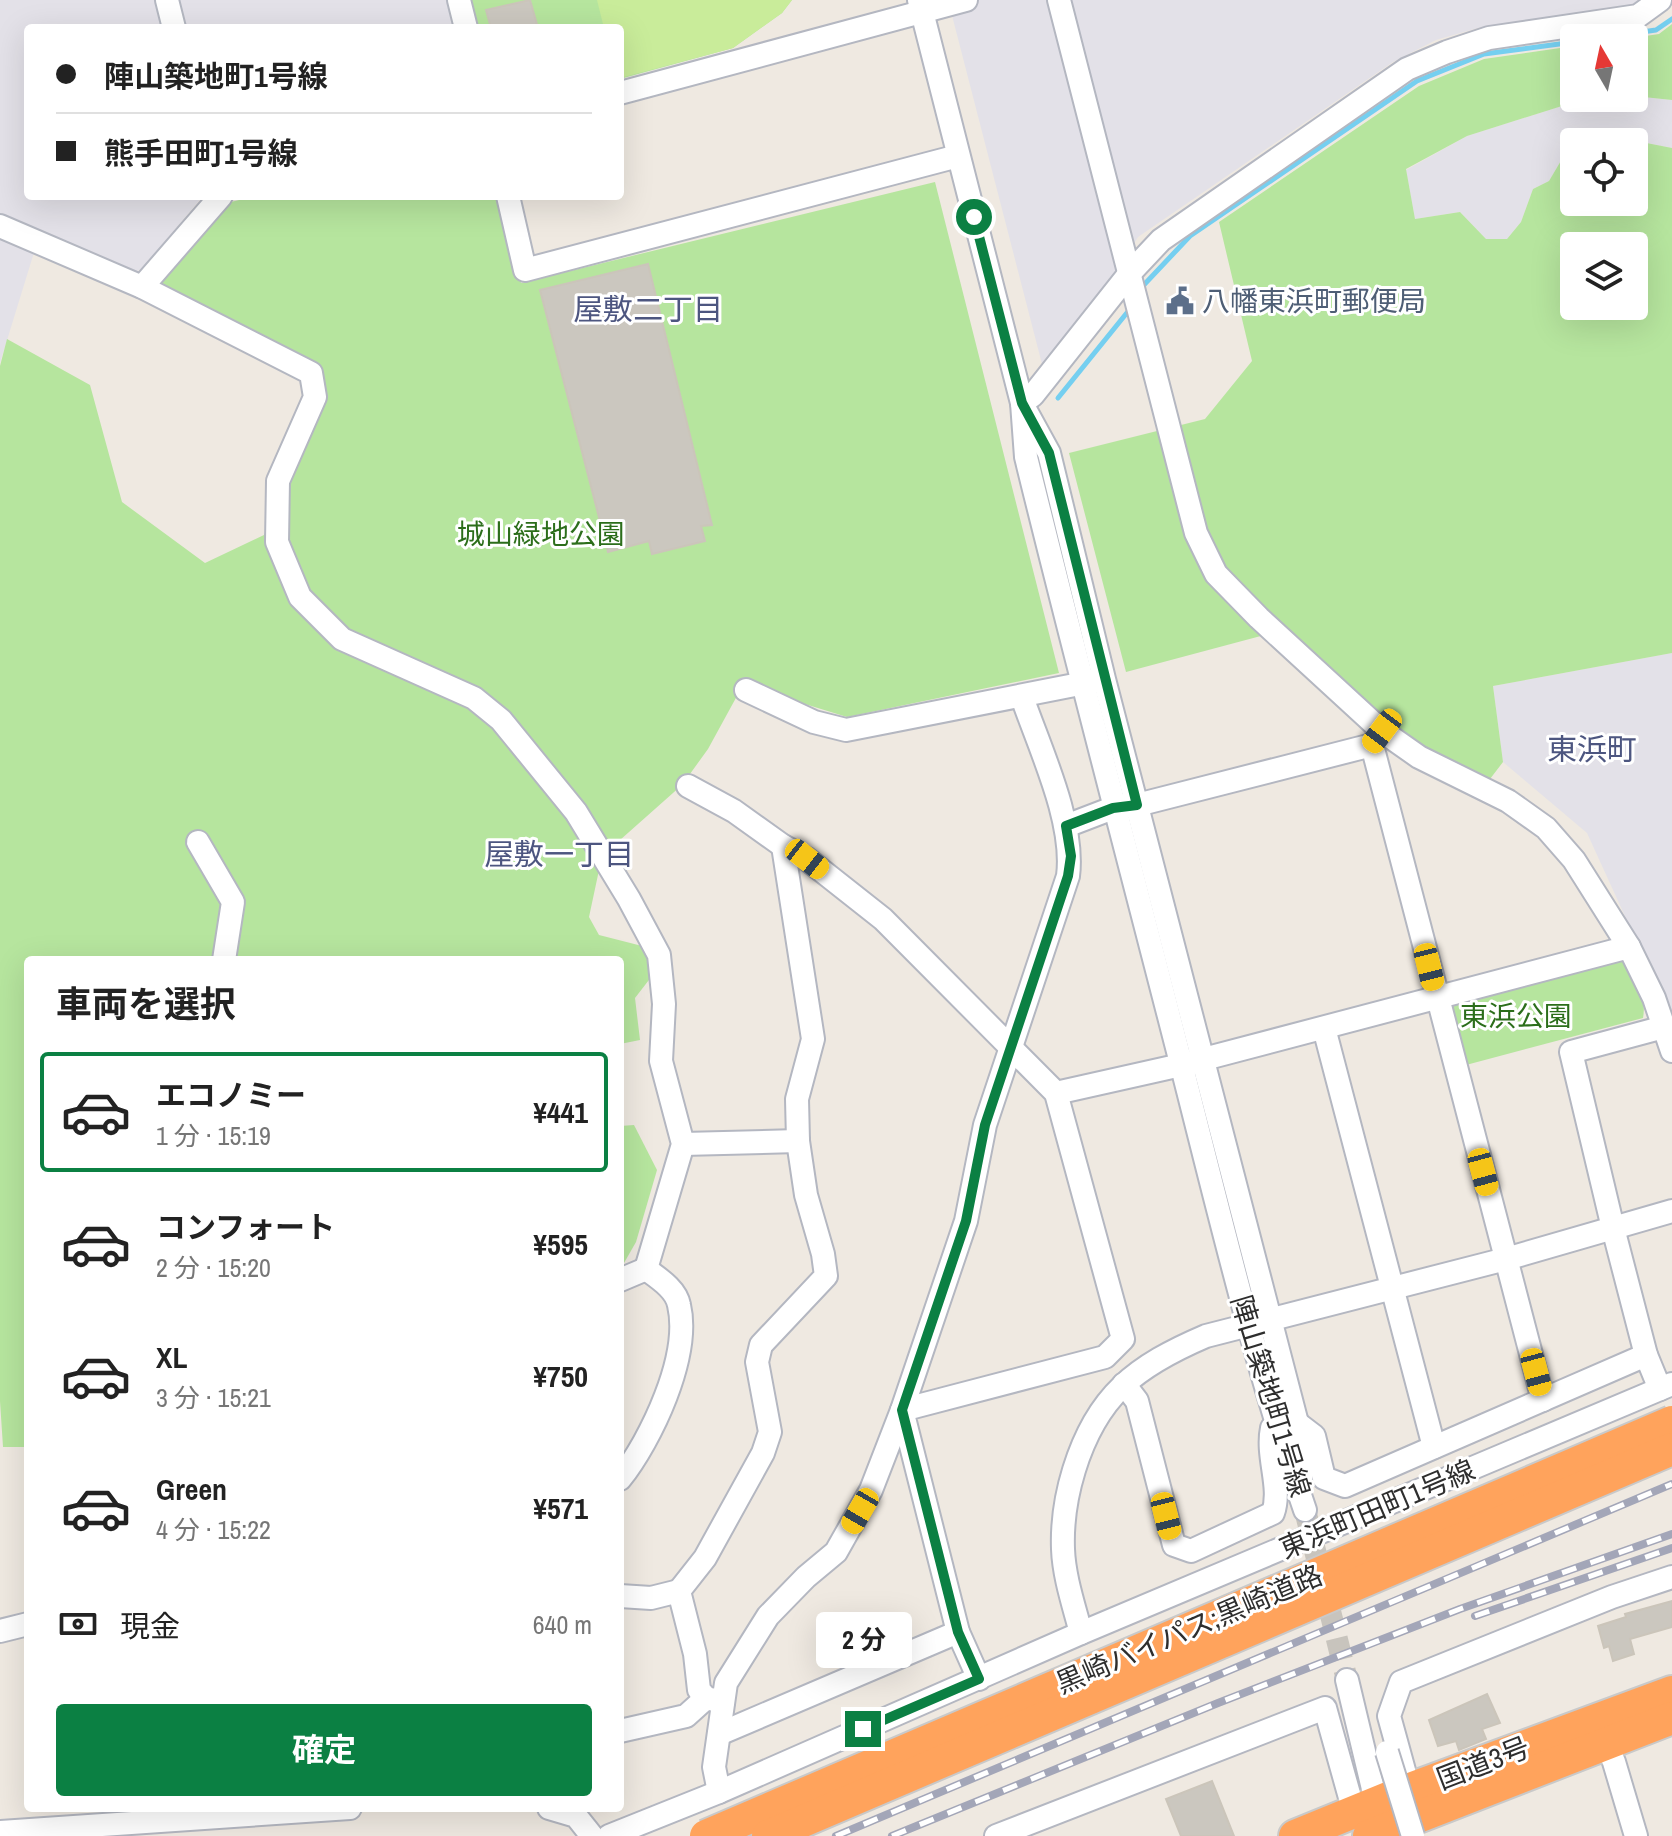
<!DOCTYPE html>
<html lang="ja">
<head>
<meta charset="utf-8">
<style>
  body { margin:0; font-family:"Archivo Narrow","Noto Sans JP",sans-serif; background:#f2f2f2; color:#222; height:100vh; display:flex; flex-direction:column; font-size:30px; white-space:nowrap }
  * { box-sizing:border-box; margin:0 }
  p { font-size:26px; color:#767676 }
  .icon { flex:none; width:44px; height:44px; fill:none; stroke:currentColor; stroke-width:2; stroke-linecap:round; stroke-linejoin:round }
  .map { position:relative; flex:1; overflow:hidden }
  .sheet { position:absolute; left:24px; top:956px; width:600px; height:856px; display:flex; flex-direction:column; background:#fff; border-radius:8px; box-shadow:0 8px 32px #0002 }
  .sheet>* { flex:none }
  .banner { position:absolute; left:24px; top:24px; width:600px; height:176px; border-radius:8px; box-shadow:0 8px 32px #0002; display:grid; align-content:center; height:176px; padding:0 32px; background:#fff }
  .needle { width:52px; rotate:351deg }
  .fabs { position:absolute; left:1560px; top:24px; display:grid; gap:16px }
  .fabs a { display:grid; place-items:center; width:88px; height:88px; border-radius:8px; background:#fff; box-shadow:0 8px 32px #0002; font-size:40px }
  .end { position:absolute; width:36px; height:36px; margin:-18px; border:10px solid #0b8043; background:#fff; box-shadow:0 0 0 4px #fff }
  .from { border-radius:50% }
  .bubble { position:absolute; height:56px; border-radius:8px; background:#fff; box-shadow:0 8px 32px #0002; font-size:26px; font-weight:700; line-height:56px; text-align:center }
  .car { position:absolute; width:24px; height:48px; margin:-24px -12px; border-radius:10px; box-shadow:0 0 6px 2px #0007; background:linear-gradient(#f5c518 24%,#345 0 40%,#f5c518 0 76%,#345 0 86%,#f5c518 0) }
  .banner b { display:flex; align-items:center; gap:28px; height:76px; font-size:30px }
  .banner b+b { border-top:2px solid #e0e0e0 }
  .banner i { width:20px; height:20px; background:#222 }
  ul { padding:0; list-style:none }
  li { display:flex; align-items:center; gap:24px; height:120px; margin:0 16px 12px; padding:0 16px; border:4px solid transparent; border-radius:8px }
  li div { flex:1 }
  li b { display:block; font-size:30px }
  li em { font-style:normal; font-weight:700 }
  li.active { border-color:#0b8043 }
  li>.icon { width:72px; height:72px; stroke-width:1.5 }
  h2 { padding:0 32px; font-size:36px; line-height:96px }
  .pay { display:flex; align-items:center; gap:20px; height:88px; padding:0 32px; font-size:30px }
  .pay p { margin-inline-start:auto }
  .action { display:flex; gap:16px; margin-top:auto; padding:16px 32px }
  .action a { flex:1; height:92px; border-radius:8px; background:#0b8043; color:#fff; font-size:32px; font-weight:700; line-height:92px; text-align:center }
  .map>svg:first-child { display:block }
  .industrial { fill:#e3e1e8 }
  .green { fill:#b6e59e; fill-rule:evenodd }
  .pitch { fill:#c9ec9a }
  .lines { fill:none; stroke-linecap:round; stroke-linejoin:round }
  .stream { stroke:#75cff0; stroke-width:5 }
  .building { fill:#cbc7bf; stroke:#cbc5ba; stroke-width:2 }
  .minor-tunnel { stroke:#c8c4bd; stroke-width:22; stroke-dasharray:22 11; stroke-linecap:butt }
  .minor-casing { stroke:#b4b7c1; stroke-width:26 }
  .highway-casing { stroke:#c9c9c9; stroke-width:36 }
  .minor { stroke:#fff; stroke-width:22 }
  .highway { stroke:#ffa35c; stroke-width:32 }
  .rail-casing { stroke:#a3a6b8; stroke-width:8 }
  .rail { stroke:#fff; stroke-width:5; stroke-dasharray:15; stroke-linecap:butt }
  .minor-bridge-casing { stroke:#b4b7c1; stroke-width:26; stroke-linecap:butt }
  .highway-bridge-casing { stroke:#c9c9c9; stroke-width:36; stroke-linecap:butt }
  .minor-bridge { stroke:#fff; stroke-width:22 }
  .highway-bridge { stroke:#ffa35c; stroke-width:32 }
  .route { stroke:#0b8043; stroke-width:10 }
  .labels { text-anchor:middle; dominant-baseline:central; stroke-width:6; stroke-linejoin:round; paint-order:stroke }
  .service-label { font-size:28px; fill:#4e5e75; stroke:#fff; text-anchor:start }
  .park-label { font-size:28px; fill:#2c6e1b; stroke:#fff }
  .street-label { font-size:28px; fill:#2e2e2e; stroke:#fff }
  .neighbourhood-label { font-size:30px; fill:#4d5680; stroke:#fff }
</style>
</head>
<body>
<div class="map">
<svg width="1672" height="1836" viewBox="0 0 1672 1836">
  <rect width="100%" height="100%" fill="#efe9e1"/>
  <g class="industrial">
    <polygon points="0,0 448,0 455,28 28,28 28,196 203,196 142,269 129,274 40,233 0,363"/>
    <polygon points="948,0 1638,0 1634,4 1478,28 1436,40 1393,62 1138,237 1116,273 1049,364 1042,364"/>
    <polygon points="1634,96 1672,100 1672,148 1611,136 1572,142 1549,181 1533,189 1521,222 1507,239 1486,239 1460,212 1415,219 1406,170 1467,136 1581,100"/>
    <polygon points="1672,653 1672,1019 1587,833 1503,762 1493,686"/>
  </g>
  <g class="green">
    <polygon points="469,0 792,0 782,13 733,48 620,79 620,28 476,28"/>
    <polygon points="1672,24 1672,100 1634,96 1632,38 1659,34"/>
    <path d="M1574,46v52h32l-25,2 -114,36 -61,33 9,50 45,-7 26,27h21l14,-17 12,-33 16,-8 23,-39 39,-6 61,12v505l-179,33 10,76 -13,17 -67,-30 -35,-25 -101,-95 -161,43 -57,-219 136,-34 47,-58 -33,-139 200,-136 65,-27zM1574,142h60v60h-60zM1574,246h60v60h-60z"/>
    <polygon points="935,182 1059,673 847,717 743,685 708,749 682,785 602,856 589,917 599,935 646,947 652,976 635,998 640,1040 620,1044 620,960 28,960 28,1447 3,1447 0,1401 0,366 7,339 90,385 122,502 205,563 264,535 326,397 315,365 152,285 223,204 255,196 500,196 521,283"/>
    <path d="M1621,955c15,15 26,43 22,63l-177,47 -18,-68z"/>
    <polygon points="634,1125 657,1170 636,1242 620,1270 620,1126"/>
  </g>
  <polygon class="pitch" points="597,0 792,0 782,13 733,48 620,78 620,28 604,28"/>
  <g class="lines">
    <g class="stream">
      <polyline points="1600,38 1656,30 1672,19"/>
      <polyline points="1140,289 1190,236 1417,81 1484,54 1574,42"/>
      <polyline points="1058,398 1130,309"/>
    </g>
  </g>
  <g class="building">
    <polygon points="530,0 538,28 491,28 486,10"/>
    <polygon points="648,264 712,525 701,526 705,541 652,554 649,541 608,552 540,290"/>
    <polygon points="1672,1601 1672,1627 1630,1639 1634,1654 1613,1661 1609,1646 1604,1648 1598,1626 1626,1617 1625,1614"/>
    <polygon points="1487,1694 1500,1723 1482,1729 1486,1739 1459,1750 1456,1741 1438,1746 1429,1720"/>
    <polygon points="1212,1781 1234,1836 1181,1836 1166,1799"/>
  </g>
  <g class="lines">
    <polyline class="minor-tunnel" points="1305,1510 1347,1680"/>
    <defs>
      <g id="minor">
        <polyline points="167,0 174,28"/>
        <polyline points="459,0 466,28"/>
        <path d="M919,0l103,403 4,54c50,204 104,407 156,610 38,149 73,298 123,443"/>
        <polyline points="1059,0 1196,533 1216,574 1259,618 1382,731 1419,757 1508,801 1546,828 1574,860 1629,947 1654,998 1672,1051"/>
        <polyline points="620,93 966,0"/>
        <polyline points="508,196 525,270 958,156"/>
        <polyline points="0,226 142,287 311,373 315,397 278,481 277,542 300,597 342,639 474,698 501,720 576,812 629,899 659,955 664,1004 661,1061 683,1144 646,1269"/>
        <polyline points="142,287 221,196"/>
        <polyline points="1022,403 1033,395 1129,274 1161,240 1407,69 1447,52 1489,38 1638,16 1660,0"/>
        <polyline points="1026,411 1049,453 1104,679 1297,1423 1302,1475"/>
        <polyline points="746,690 814,722 846,730 1095,681"/>
        <polyline points="1372,745 1543,1400"/>
        <polyline points="688,786 734,811 783,846 807,859 883,919 1056,1093 1123,1339 1105,1357 902,1410 958,1632 979,1679"/>
        <polyline points="1066,826 1113,808 1137,805 1372,745 1379,735"/>
        <polyline points="198,842 233,902 224,960"/>
        <polyline points="1324,1028 1434,1447"/>
        <polyline points="1056,1093 1181,1065 1629,947"/>
        <polyline points="683,1144 798,1141"/>
        <polyline points="620,1280 646,1269"/>
        <path d="M1124,1384l13,17 37,144 17,6 82,-38c9,-26 -7,-56 -1,-85"/>
        <polyline points="1660,1389 1646,1355 1613,1228 1571,1052 1664,1027"/>
        <polyline points="1297,1423 1314,1436 1324,1478 1345,1486 1646,1355"/>
        <path d="M620,1479c31,-39 71,-123 59,-174 -3,-16 -21,-27 -33,-36"/>
        <polyline points="620,1596 651,1598 679,1591"/>
        <polyline points="0,1631 28,1624"/>
        <path d="M1081,1633c-7,-27 -17,-56 -18,-84 -1,-27 3,-53 11,-79 23,-75 62,-104 132,-134l300,-77 166,-48"/>
        <polyline points="1347,1680 1379,1814"/>
        <polyline points="723,1702 706,1698 699,1690 695,1654 679,1591 705,1558 763,1453 770,1432 757,1362 761,1345 826,1276 823,1254 806,1195 798,1141 797,1099 813,1039 783,846"/>
        <polyline points="620,1731 686,1716 706,1698"/>
        <polyline points="719,1734 958,1632"/>
        <polyline points="1606,1743 1614,1762 1636,1836"/>
        <polyline points="1408,1785 1389,1716 1401,1682 1612,1597 1672,1577"/>
        <path d="M719,1792l-5,-25 12,-84 42,-67 38,-39 30,-25 35,-62 31,-80 64,-189 19,-96 83,-249c7,-54 -28,-127 -46,-179"/>
        <polyline points="549,1808 576,1816 592,1836"/>
        <polyline points="0,1832 350,1808"/>
        <polyline points="609,1836 719,1792 1081,1633 1672,1384"/>
        <polyline points="996,1836 1325,1708 1354,1812"/>
      </g>
      <g id="highway">
        <polyline points="1295,1836 1410,1789 1672,1692"/>
        <polyline points="1369,1836 1672,1718"/>
      </g>
    </defs>
    <use href="#minor" class="minor-casing"/>
    <use href="#highway" class="highway-casing"/>
    <use href="#minor" class="minor"/>
    <use href="#highway" class="highway"/>
    <defs>
      <g id="rail">
        <polyline points="1475,1616 1672,1548"/>
        <polyline points="836,1836 1672,1484"/>
        <polyline points="892,1836 1218,1703 1460,1609 1672,1534"/>
      </g>
    </defs>
    <use href="#rail" class="rail-casing"/>
    <use href="#rail" class="rail"/>
    <defs>
      <polyline id="minor-bridge" points="1387,1752 1413,1836"/>
      <g id="highway-bridge">
        <polyline points="706,1836 1672,1422"/>
        <polyline points="768,1836 1672,1449"/>
      </g>
    </defs>
    <use href="#minor-bridge" class="minor-bridge-casing"/>
    <use href="#highway-bridge" class="highway-bridge-casing"/>
    <use href="#minor-bridge" class="minor-bridge"/>
    <use href="#highway-bridge" class="highway-bridge"/>
  </g>
  <g class="lines">
    <polyline class="route" points="863,1729 979,1679 958,1632 902,1410 966,1221 985,1125 1068,876 1071,856 1066,826 1113,808 1137,805 1049,453 1022,403 974,217"/>
  </g>
  <defs>
    <symbol id="civic-bare" viewBox="-9 -9 18 18"><path d="M-.6-6.5H3V-4.5H.6V-3L4-1V1h2V6H-6V1h2V-1L-.6-3ZM-1.2 2.5V6h2.4V2.5Z" fill="#5c6f8a" stroke="#fff" stroke-width="2.5" paint-order="stroke"/></symbol>
  </defs>
  <g fill-rule="evenodd">
    <use href="#civic-bare" x="1160" y="281" width="40" height="40"/>
  </g>
  <g class="labels">
    <g class="service-label">
      <text x="1202" y="301">八幡東浜町郵便局</text>
    </g>
    <g class="park-label">
      <text x="541" y="534">城山緑地公園</text>
      <text x="1516" y="1016">東浜公園</text>
    </g>
    <g class="street-label">
      <text transform="translate(1271 1396) rotate(73)">陣山築地町1号線</text>
      <text transform="translate(1377 1509) rotate(-23)">東浜町田町1号線</text>
      <text transform="translate(1189 1629) rotate(-23)">黒崎バイパス;黒崎道路</text>
      <text transform="translate(1483 1763) rotate(-21)">国道3号</text>
    </g>
    <g class="neighbourhood-label">
      <text x="648" y="309">屋敷二丁目</text>
      <text x="1592" y="749">東浜町</text>
      <text x="559" y="854">屋敷一丁目</text>
    </g>
  </g>
</svg>
<div class="fabs">
<a><svg class="needle" viewBox="-14 -14 28 28"><path d="M0-13l5 13h-10z" fill="#e53935"/><path d="M0 13l5-13h-10z" fill="#767676"/></svg></a>
<a><svg class="icon" aria-label="locate" viewBox="0 0 24 24"><circle cx="12" cy="12" r="6"/><path d="M12 2v4M12 18v4M2 12h4M18 12h4"/></svg></a>
<a><svg class="icon" aria-label="layers" viewBox="0 0 24 24"><path d="M12 4l9 5-9 5-9-5zM3 14l9 5 9-5"/></svg></a>
</div>
<i class="end from" style="left:974px;top:217px"></i>
<i class="end" style="left:863px;top:1729px"></i>
<div class="bubble" style="left:816px;top:1612px;width:96px">2 分</div>
<i class="car" style="left:1382px;top:731px;rotate:217deg"></i>
<i class="car" style="left:807px;top:859px;rotate:128deg"></i>
<i class="car" style="left:1429px;top:967px;rotate:166deg"></i>
<i class="car" style="left:1483px;top:1172px;rotate:165deg"></i>
<i class="car" style="left:1536px;top:1372px;rotate:165deg"></i>
<i class="car" style="left:860px;top:1511px;rotate:210deg"></i>
<i class="car" style="left:1166px;top:1516px;rotate:166deg"></i>
<div class="banner">
<b><i class="from"></i>陣山築地町1号線</b>
<b><i></i>熊手田町1号線</b>
</div>
<section class="sheet">
<h2>車両を選択</h2>
<ul>
<li class="active"><svg class="icon" aria-label="car" viewBox="0 0 24 24"><path d="M5 17H2v-5l4-1 3-4h7l3 4 3 1v5h-3M9 17h6M6 11h13"/><circle cx="7" cy="17" r="2"/><circle cx="17" cy="17" r="2"/></svg><div><b>エコノミー</b><p>1 分 · 15:19</p></div><em>¥441</em></li>
<li><svg class="icon" aria-label="car" viewBox="0 0 24 24"><path d="M5 17H2v-5l4-1 3-4h7l3 4 3 1v5h-3M9 17h6M6 11h13"/><circle cx="7" cy="17" r="2"/><circle cx="17" cy="17" r="2"/></svg><div><b>コンフォート</b><p>2 分 · 15:20</p></div><em>¥595</em></li>
<li><svg class="icon" aria-label="car" viewBox="0 0 24 24"><path d="M5 17H2v-5l4-1 3-4h7l3 4 3 1v5h-3M9 17h6M6 11h13"/><circle cx="7" cy="17" r="2"/><circle cx="17" cy="17" r="2"/></svg><div><b>XL</b><p>3 分 · 15:21</p></div><em>¥750</em></li>
<li><svg class="icon" aria-label="car" viewBox="0 0 24 24"><path d="M5 17H2v-5l4-1 3-4h7l3 4 3 1v5h-3M9 17h6M6 11h13"/><circle cx="7" cy="17" r="2"/><circle cx="17" cy="17" r="2"/></svg><div><b>Green</b><p>4 分 · 15:22</p></div><em>¥571</em></li>
</ul>
<div class="pay"><svg class="icon" aria-label="cash" viewBox="0 0 24 24"><path d="M3 7h18v10H3z"/><circle cx="12" cy="12" r="2"/></svg>現金<p>640 m</p></div>
<div class="action"><a>確定</a></div>
</section>
</div>
</body>
</html>
